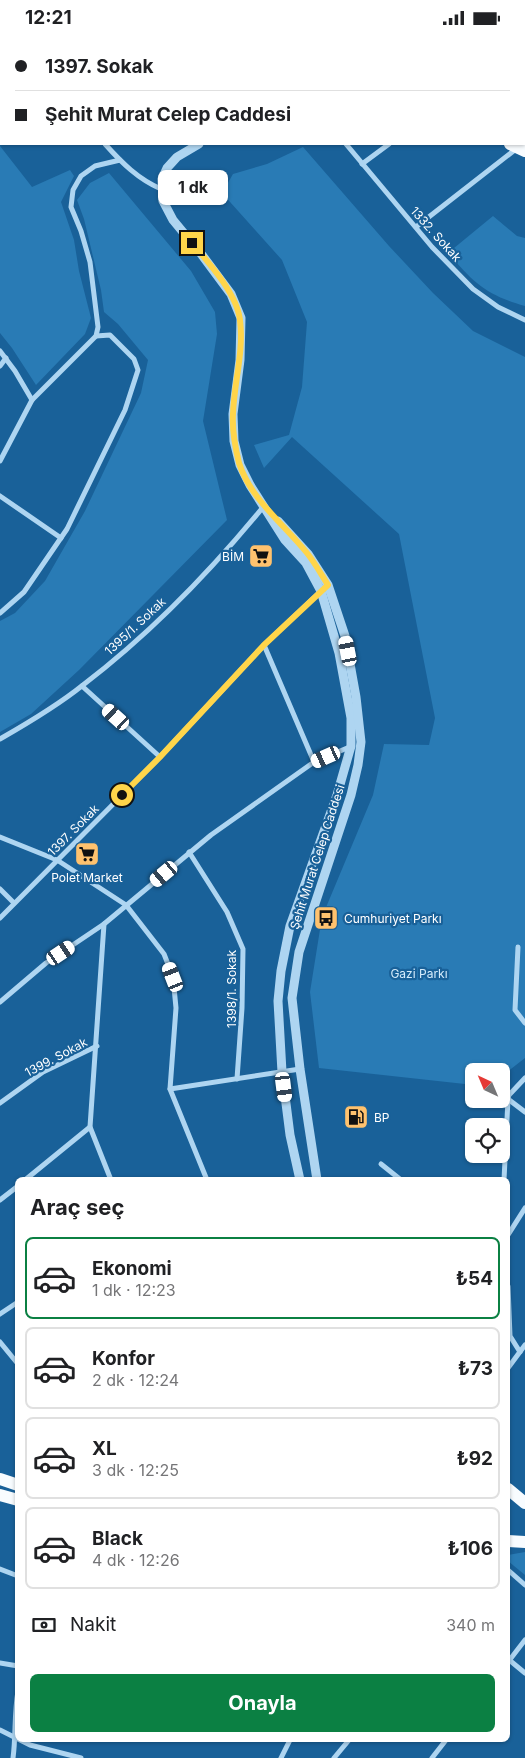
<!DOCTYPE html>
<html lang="tr">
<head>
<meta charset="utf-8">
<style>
  body { margin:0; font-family:Inter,sans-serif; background:#f6f6f6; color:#202124; height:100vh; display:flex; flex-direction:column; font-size:19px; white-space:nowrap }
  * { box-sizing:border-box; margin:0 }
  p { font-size:16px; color:#757577 }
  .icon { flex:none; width:28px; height:28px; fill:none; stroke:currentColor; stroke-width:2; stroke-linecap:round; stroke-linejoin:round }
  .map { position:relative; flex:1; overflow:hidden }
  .drawer { position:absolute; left:15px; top:1142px; width:495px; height:565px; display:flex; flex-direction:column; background:#fff; border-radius:8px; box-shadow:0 1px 4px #0004 }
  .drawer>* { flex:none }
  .guide { position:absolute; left:0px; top:0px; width:525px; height:110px; box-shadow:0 1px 4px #0004; display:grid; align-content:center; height:110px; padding:0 15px; background:#fff }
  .needle { width:32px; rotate:316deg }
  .tools { position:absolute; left:465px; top:1028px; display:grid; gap:10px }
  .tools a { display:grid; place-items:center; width:45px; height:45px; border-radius:8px; background:#fff; box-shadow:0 1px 4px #0004; font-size:25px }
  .end { position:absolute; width:22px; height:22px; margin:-11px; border:6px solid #ffd54a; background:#111; box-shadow:0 0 0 2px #111 }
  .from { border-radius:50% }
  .bubble { position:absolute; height:35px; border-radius:8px; background:#fff; box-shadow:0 1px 4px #0004; font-size:16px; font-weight:700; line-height:35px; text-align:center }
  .car { position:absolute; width:15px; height:30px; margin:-15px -8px; border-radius:6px; box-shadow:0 0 4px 1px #0007; background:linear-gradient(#fff 24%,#345 0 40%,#fff 0 76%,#345 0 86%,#fff 0) }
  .guide b { display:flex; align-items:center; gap:18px; height:48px; font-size:19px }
  .guide b+b { border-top:1px solid #e0e0e0 }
  .guide i { width:12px; height:12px; background:#202124 }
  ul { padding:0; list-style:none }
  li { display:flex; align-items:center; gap:15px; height:82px; margin:0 10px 8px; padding:0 5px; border:2px solid #e0e0e0; border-radius:8px }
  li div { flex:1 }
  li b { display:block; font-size:19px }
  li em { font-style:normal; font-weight:700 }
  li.current { border-color:#0b8043 }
  li>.icon { width:45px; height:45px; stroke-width:1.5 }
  h2 { padding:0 15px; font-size:22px; line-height:60px }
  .pay { display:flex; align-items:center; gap:12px; height:55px; padding:0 15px; font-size:19px }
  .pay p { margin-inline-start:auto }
  .button { display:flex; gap:10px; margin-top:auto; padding:10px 15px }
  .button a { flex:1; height:58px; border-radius:8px; background:#0b8043; color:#fff; font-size:20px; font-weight:700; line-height:58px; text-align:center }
  .status { display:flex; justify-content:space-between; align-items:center; height:35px; padding:0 25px; background:#fff; direction:ltr }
  .status svg { height:14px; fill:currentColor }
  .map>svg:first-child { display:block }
  .green { fill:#297bb5 }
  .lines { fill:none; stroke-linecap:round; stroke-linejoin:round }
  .minor { stroke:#aed5f1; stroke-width:5 }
  .tertiary { stroke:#aed5f1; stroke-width:9 }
  .secondary { stroke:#dceefc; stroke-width:10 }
  .primary { stroke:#f8fcff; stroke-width:12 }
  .route { stroke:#ffd54a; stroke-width:6 }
  .labels { text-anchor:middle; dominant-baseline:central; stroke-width:4.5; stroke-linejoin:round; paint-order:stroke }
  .street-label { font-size:12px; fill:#fff; stroke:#196199 }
  .poi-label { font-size:12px; fill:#fff; stroke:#196199; text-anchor:start }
  .park-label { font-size:12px; fill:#d5ecfc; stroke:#196199 }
</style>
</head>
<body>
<div class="status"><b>12:21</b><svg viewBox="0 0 49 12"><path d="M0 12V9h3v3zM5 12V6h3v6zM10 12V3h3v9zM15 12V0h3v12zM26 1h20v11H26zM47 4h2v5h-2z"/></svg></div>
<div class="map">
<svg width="525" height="1723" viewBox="0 0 525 1723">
  <rect width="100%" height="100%" fill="#196199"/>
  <g class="green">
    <polygon points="0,111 32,152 70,135 74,141 61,167 74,205 79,236 91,283 85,299 36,350 12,313 0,298"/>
    <polygon points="303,112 389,211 433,258 473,296 525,322 525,1023 507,1037 501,1044 501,1036 474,1036 474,1050 319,1033 310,957 322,882 373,760 384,709 429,710 435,683 399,499 292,402 264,433 254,410 289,400 302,352 307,287 282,225 222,158 233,139 267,129"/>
    <polygon points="109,138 191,236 215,277 217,299 203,386 227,485 79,635 31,679 0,697 0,586 15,578 45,546 85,476 141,358 148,325 118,289 104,277 101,255 84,184 77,165 90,148"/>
    <path d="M493,181l24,20 8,2v68c-39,-11 -51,-23 -77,-53z"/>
    <polygon points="525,1517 525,1540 508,1526 508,1520"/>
  </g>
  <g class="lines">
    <g class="minor">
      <polyline points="9,0 10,1"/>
      <polyline points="524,2 525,3"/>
      <polyline points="524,11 525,10"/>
      <polyline points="524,71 525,70"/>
      <path d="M105,109c17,19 33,35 56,45"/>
      <polyline points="346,109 432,212 473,254 498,272 525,285"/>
      <polyline points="362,129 389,109"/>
      <polyline points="416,192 516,114"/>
      <polyline points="0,316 15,336 32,365"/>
      <polyline points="0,331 6,323"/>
      <polyline points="0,426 32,365 96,301 98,292 90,227 81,196 71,172 73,155 81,141 95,131 120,125"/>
      <polyline points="0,461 61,503"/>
      <polyline points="0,578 24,557 67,494 125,375 138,335 134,324 110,300 96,301"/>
      <polyline points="264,610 314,727"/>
      <polyline points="82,651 160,722"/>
      <path d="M0,704c28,-16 57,-33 83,-54 67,-51 127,-113 181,-179"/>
      <polyline points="0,802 57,825 126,870 164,919 173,942 176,973 170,1054 207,1145"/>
      <polyline points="189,817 227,877 243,914 242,973 237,1044"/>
      <polyline points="0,854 14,868"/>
      <polyline points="0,883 160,722 264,610 322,555"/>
      <polyline points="518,912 515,975 525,988"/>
      <polyline points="0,967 46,928 104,889"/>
      <polyline points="170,1054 300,1034"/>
      <polyline points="508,1064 525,1077"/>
      <polyline points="0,1068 43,1037 97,1011"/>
      <polyline points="381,1129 401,1145"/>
      <polyline points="25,1145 90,1092"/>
      <polyline points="111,1145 90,1092 104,889 211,800 314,727 352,711"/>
      <polyline points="504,1145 508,1064 509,1060 525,1043"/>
      <polyline points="0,1165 18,1151"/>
      <polyline points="508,1200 525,1173"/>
      <polyline points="508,1251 510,1301 520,1317"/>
      <polyline points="0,1279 18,1267"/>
      <polyline points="0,1307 18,1329"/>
      <polyline points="508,1333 525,1310"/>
      <polyline points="0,1534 18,1541"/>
      <polyline points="508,1535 525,1550"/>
      <polyline points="508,1624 525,1638"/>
      <polyline points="508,1627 525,1605"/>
      <polyline points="0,1628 18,1631"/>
      <polyline points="0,1695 30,1710 81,1723"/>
      <path d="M13,1723c3,-22 1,-44 5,-67"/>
      <polyline points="281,1723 290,1705"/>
      <polyline points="334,1723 349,1705"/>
      <polyline points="432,1723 446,1705"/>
    </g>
    <g class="tertiary">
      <polyline points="199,109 177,122 167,133 162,144 163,166 173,185 202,220 231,259 241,283 240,325 233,379 234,406 240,430 250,450 285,505 306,528 321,556 339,618 351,683 351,711 337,760 290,891 281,936 278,966 282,1037 290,1100 300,1145"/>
      <polyline points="278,486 308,519 328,550 345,601 356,662 361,707 358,730 351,760 299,917 292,963 300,1034 317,1145"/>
    </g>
    <g class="secondary">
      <polyline points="387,1 390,0"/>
      <polyline points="399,1 401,0"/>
    </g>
    <g class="primary">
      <polyline points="241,0 242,1"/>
      <polyline points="286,0 290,1"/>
      <polyline points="524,101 525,102"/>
      <polyline points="510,109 525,116"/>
      <polyline points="0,1444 18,1450"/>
      <polyline points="508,1454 525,1468"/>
      <polyline points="0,1460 18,1465"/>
      <polyline points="508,1506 525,1507"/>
    </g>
  </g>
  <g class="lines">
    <path class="route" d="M122,760l38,-38 104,-112 64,-60c-7,-11 -13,-22 -21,-32 -23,-29 -56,-53 -68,-90 -4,-16 -7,-33 -6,-49 1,-32 11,-62 7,-94 -3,-26 -31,-57 -48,-77"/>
  </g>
  <defs>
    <symbol id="supermarket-square" viewBox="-11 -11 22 22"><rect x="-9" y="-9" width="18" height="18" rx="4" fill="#ffc26e" stroke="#196199"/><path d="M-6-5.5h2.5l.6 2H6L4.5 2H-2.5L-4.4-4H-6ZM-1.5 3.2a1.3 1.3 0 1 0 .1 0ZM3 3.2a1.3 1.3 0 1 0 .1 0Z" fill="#111"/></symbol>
    <symbol id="bus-square" viewBox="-11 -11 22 22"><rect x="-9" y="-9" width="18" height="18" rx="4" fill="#ffc26e" stroke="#196199"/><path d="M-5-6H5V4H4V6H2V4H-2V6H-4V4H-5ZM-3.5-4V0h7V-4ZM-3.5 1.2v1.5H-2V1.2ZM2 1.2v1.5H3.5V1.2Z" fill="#111"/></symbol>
    <symbol id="fuel-square" viewBox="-11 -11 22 22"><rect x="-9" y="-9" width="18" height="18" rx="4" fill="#ffc26e" stroke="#196199"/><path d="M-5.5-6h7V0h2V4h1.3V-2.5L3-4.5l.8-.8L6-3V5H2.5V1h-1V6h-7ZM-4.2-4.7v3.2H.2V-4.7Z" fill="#111"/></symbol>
  </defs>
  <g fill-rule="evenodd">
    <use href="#supermarket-square" x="247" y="507" width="28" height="28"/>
    <use href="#supermarket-square" x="73" y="805" width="28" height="28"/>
    <use href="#bus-square" x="312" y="869" width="28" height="28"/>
    <use href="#fuel-square" x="342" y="1068" width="28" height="28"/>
  </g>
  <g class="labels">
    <g class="street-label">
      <text transform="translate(436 199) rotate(48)">1332. Sokak</text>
      <text transform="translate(135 591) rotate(-43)">1395/1. Sokak</text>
      <text transform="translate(73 795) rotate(-45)">1397. Sokak</text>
      <text transform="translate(317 822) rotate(-72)">Şehit Murat Celep Caddesi</text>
      <text transform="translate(231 954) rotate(-90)">1398/1. Sokak</text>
      <text transform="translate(56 1022) rotate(-28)">1399. Sokak</text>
    </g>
    <g class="poi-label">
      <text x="244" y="521" text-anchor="end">BİM</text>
      <text x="87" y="842" text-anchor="middle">Polet Market</text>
      <text x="344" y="883">Cumhuriyet Parkı</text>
      <text x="374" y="1082">BP</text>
    </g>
    <g class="park-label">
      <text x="419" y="938">Gazi Parkı</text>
    </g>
  </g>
</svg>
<div class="tools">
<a><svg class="needle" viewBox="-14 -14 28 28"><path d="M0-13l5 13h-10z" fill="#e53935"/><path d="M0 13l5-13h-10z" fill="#757577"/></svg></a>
<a><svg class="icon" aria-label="locate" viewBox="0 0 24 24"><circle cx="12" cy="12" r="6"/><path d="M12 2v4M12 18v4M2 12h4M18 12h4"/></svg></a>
</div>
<i class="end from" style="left:122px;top:760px"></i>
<i class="end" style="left:192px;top:208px"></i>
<div class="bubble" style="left:158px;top:135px;width:70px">1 dk</div>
<i class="car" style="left:348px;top:616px;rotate:349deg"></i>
<i class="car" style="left:116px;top:682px;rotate:312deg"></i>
<i class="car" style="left:326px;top:722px;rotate:246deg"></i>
<i class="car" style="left:164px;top:839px;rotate:230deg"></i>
<i class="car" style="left:61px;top:918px;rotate:56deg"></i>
<i class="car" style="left:173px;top:942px;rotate:339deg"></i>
<i class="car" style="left:284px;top:1052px;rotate:173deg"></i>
<div class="guide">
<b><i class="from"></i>1397. Sokak</b>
<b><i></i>Şehit Murat Celep Caddesi</b>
</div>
<section class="drawer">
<h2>Araç seç</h2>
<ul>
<li class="current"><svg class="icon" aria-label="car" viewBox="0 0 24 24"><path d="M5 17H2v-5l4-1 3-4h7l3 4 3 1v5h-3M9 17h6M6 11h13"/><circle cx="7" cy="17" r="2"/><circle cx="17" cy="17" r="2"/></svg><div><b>Ekonomi</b><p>1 dk · 12:23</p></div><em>₺54</em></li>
<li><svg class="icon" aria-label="car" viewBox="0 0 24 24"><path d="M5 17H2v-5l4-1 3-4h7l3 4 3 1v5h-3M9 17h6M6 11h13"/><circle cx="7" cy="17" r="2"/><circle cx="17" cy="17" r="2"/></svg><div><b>Konfor</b><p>2 dk · 12:24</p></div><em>₺73</em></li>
<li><svg class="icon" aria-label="car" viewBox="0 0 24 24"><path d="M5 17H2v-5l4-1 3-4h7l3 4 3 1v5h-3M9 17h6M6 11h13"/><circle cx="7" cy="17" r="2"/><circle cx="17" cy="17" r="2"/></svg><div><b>XL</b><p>3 dk · 12:25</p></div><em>₺92</em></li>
<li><svg class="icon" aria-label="car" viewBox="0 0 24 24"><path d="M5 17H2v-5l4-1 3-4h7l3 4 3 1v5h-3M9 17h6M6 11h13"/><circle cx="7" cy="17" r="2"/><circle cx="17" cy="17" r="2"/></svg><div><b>Black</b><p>4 dk · 12:26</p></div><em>₺106</em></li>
</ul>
<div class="pay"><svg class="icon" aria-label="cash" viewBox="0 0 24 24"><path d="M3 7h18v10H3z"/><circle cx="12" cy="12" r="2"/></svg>Nakit<p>340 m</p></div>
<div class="button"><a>Onayla</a></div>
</section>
</div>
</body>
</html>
